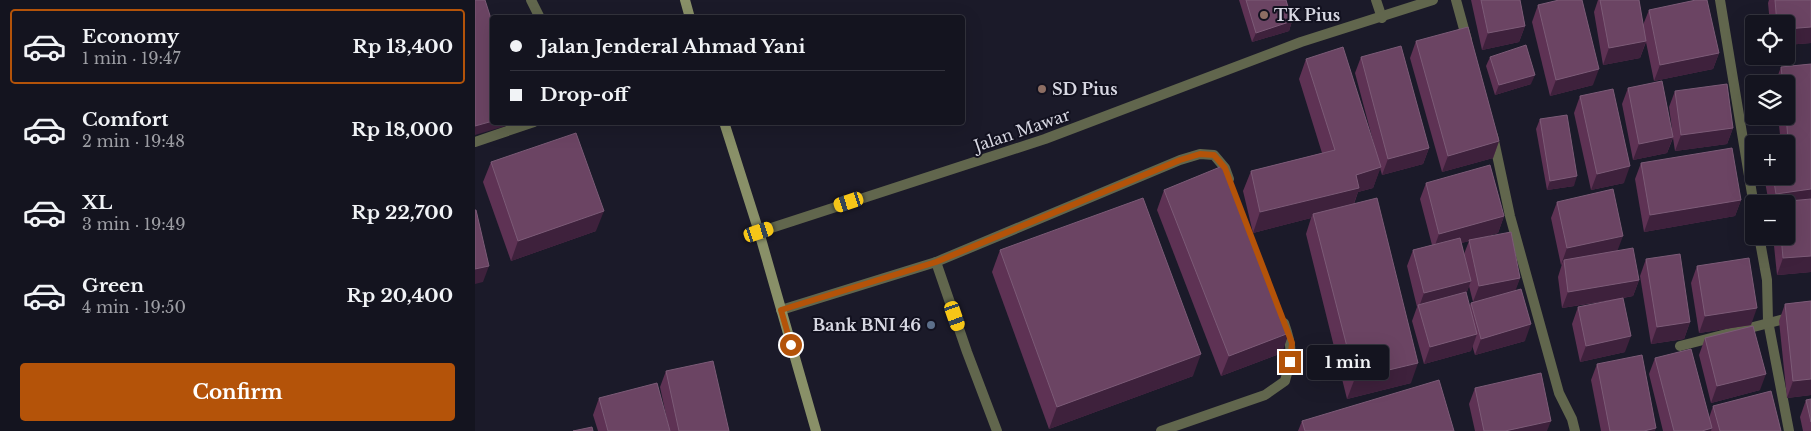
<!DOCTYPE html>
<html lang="en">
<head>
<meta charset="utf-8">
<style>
  body { margin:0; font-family:"Libre Baskerville",serif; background:#21212c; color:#f1f3f6; height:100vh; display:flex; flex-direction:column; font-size:19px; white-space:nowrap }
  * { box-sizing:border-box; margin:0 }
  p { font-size:16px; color:#9d9ea4 }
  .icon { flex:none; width:28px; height:28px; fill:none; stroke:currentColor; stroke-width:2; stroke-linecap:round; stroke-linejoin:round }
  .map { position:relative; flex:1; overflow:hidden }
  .side { display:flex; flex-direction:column; background:#14141f; width:475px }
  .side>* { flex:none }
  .banner { position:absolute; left:15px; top:15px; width:475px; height:110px; border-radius:5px; box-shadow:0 5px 20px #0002,0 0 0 1px #33333d; display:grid; align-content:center; height:110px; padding:0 20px; background:#14141f }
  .tools { position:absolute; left:1270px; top:15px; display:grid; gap:10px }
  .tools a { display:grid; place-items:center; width:50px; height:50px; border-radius:5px; background:#14141f; box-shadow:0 5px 20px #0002,0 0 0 1px #33333d; font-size:25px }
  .end { position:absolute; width:22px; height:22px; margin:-11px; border:6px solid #b45309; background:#fff; box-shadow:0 0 0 2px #fff }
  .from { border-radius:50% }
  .bubble { position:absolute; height:35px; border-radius:5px; background:#14141f; box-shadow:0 5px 20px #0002,0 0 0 1px #33333d; font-size:16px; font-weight:800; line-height:35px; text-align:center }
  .car { position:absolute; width:15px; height:30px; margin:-15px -8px; border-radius:6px; box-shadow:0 0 4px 1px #0007; background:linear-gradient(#f5c518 24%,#345 0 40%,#f5c518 0 76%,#345 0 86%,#f5c518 0) }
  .banner b { display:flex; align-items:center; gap:18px; height:48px; font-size:19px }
  .banner b+b { border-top:1px solid #33333d }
  .banner i { width:12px; height:12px; background:#f1f3f6 }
  ul { padding:9px 0 0; list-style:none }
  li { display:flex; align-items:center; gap:15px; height:75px; margin:0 10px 8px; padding:0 10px; border:2px solid transparent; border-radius:5px }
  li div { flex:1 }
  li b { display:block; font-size:19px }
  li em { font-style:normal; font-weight:800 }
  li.active { border-color:#b45309 }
  li>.icon { width:45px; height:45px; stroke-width:1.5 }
  .button { display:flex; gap:10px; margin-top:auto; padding:10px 20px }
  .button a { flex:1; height:58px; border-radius:5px; background:#b45309; color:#fff; font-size:20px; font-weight:800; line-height:58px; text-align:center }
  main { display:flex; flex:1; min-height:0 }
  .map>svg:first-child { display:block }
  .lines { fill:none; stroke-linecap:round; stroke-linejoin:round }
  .lane { stroke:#61664d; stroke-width:10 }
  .street { stroke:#61664d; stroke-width:10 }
  .secondary { stroke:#899068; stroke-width:10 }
  .wall { fill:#5e3254; fill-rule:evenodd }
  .shaded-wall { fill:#3e213c }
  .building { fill:#6b4463; stroke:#7c5b77 }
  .route { stroke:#b45309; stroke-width:6 }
  .education-dot { fill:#8d6e63; stroke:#12111f; stroke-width:2 }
  .service-dot { fill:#5c6f8a; stroke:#12111f; stroke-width:2 }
  .labels { text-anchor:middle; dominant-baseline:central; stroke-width:4; stroke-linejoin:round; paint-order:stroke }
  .poi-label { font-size:16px; font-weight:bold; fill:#d7d7e2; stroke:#12111f; text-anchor:start }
  .street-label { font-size:16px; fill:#d7d7e2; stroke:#12111f }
</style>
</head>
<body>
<main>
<section class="side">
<ul>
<li class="active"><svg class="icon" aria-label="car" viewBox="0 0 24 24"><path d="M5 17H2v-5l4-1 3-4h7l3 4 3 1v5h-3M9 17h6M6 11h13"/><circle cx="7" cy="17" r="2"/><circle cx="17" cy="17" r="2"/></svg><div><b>Economy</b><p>1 min · 19:47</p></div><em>Rp 13,400</em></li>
<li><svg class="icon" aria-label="car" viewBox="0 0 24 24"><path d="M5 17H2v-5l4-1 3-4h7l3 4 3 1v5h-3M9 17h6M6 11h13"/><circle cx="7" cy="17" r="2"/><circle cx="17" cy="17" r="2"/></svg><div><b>Comfort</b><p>2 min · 19:48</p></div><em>Rp 18,000</em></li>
<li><svg class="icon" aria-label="car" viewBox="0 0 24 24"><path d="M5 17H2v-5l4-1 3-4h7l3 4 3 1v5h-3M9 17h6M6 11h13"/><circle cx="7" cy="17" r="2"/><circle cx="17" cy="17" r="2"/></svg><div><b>XL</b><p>3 min · 19:49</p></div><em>Rp 22,700</em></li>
<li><svg class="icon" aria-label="car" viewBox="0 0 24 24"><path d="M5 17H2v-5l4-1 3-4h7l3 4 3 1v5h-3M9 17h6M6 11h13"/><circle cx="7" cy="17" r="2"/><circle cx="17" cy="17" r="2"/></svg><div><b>Green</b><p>4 min · 19:50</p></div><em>Rp 20,400</em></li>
</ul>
<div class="button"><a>Confirm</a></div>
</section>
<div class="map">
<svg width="1336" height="431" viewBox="0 0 1336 431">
  <rect width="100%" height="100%" fill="#1b1a29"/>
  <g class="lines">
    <g class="lane">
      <polyline points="56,0 65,18"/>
      <polyline points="0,142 59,122"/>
      <polyline points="461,262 492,352 522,431"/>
      <polyline points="306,310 461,262 705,160 725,154 739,155 750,168 754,179"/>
      <path d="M686,431l104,-36 20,-14c7,-25 8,-33 -1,-58"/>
    </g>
    <g class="street">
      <polyline points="901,0 907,18"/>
      <polyline points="981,0 992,40"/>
      <polyline points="1245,0 1279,206"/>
      <polyline points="1018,136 1035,216 1084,393 1097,419 1100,431"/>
      <polyline points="284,232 570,139 826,42 958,0"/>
      <polyline points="1284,236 1292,280 1293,321 1314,431"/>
      <polyline points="1205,346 1336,312"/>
    </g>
    <g class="secondary">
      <polyline points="210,0 215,18"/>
      <polyline points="249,122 284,232 341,431"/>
    </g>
  </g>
  <g class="wall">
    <polygon points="764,0 811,0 817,21 814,31 777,42"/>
    <polygon points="996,0 1045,0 1050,26 1044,42 1007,50"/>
    <polygon points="1123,0 1164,0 1168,25 1174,10 1244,53 1238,69 1179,81 1171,42 1165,58 1128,65 1119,12"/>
    <polygon points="1294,0 1336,0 1336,43 1311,45 1311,24 1295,24 1293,3"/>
    <polygon points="1063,5 1118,85 1075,96 1057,22"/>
    <polygon points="941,41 1024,141 1018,158 967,172 935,58"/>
    <polygon points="886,57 954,148 948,164 907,175 905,168 898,188 883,192 879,204 936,383 872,399 831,234 836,218 778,233 768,191 776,171 847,153 824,79 831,59 902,156 880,73"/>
    <polygon points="1015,57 1056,84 1020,95 1011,66"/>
    <polygon points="1336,64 1336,272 1302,275 1298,236 1311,236 1311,204 1294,204 1289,176 1311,176 1311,144 1306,144 1303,116 1311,116 1311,84 1300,84 1300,83 1306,67"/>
    <polygon points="1153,88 1197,129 1194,107 1200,91 1258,128 1252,144 1200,151 1198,138 1192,153 1158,160 1147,104"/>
    <polygon points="1105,96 1149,183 1116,190 1099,113"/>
    <polygon points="1065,119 1099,186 1072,190 1061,129"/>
    <polygon points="16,162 121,231 36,261 8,182"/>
    <polygon points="1166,163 1266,200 1260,216 1169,232 1160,179"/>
    <path d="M951,183l78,33 -6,17 -18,5 40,40 -5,12 10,51 -50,14 -3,-10 -1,6 -47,13 -12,-43 5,-14 -10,-41 6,-16 19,-5 -12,-46zM994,241l-5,13 -3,-11zM994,286l4,16 -2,1 -2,4 -3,-13z"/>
    <polygon points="689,190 807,353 746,376 682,210"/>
    <polygon points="1082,202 1143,251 1164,280 1158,296 1148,298 1150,352 1105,362 1097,324 1103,307 1138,300 1087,308 1083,277 1087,264 1086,265 1076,218"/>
    <polygon points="525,250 718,376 574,429 517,272"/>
    <polygon points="1171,259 1215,322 1209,339 1176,344 1165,276"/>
    <polygon points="1222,266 1276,325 1224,333 1216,283"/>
    <polygon points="1336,301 1336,395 1312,398 1304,321 1310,304"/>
    <polygon points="1230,338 1285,390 1236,403 1224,355"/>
    <polygon points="1180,358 1234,418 1238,406 1306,431 1188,431 1174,374"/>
    <polygon points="1122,364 1180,431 1126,431 1116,380"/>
    <polygon points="191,371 254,431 123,431 118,415 124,398 194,429 185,387"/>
    <polygon points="1000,388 1072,431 1000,431 994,404"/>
    <polygon points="1336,399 1336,431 1328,431 1325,417 1331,400"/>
    <polygon points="827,421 979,431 823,431"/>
  </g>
  <g class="shaded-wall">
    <polygon points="817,21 814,31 777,42 781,33"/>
    <polygon points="1050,26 1044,42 1007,50 1013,33"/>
    <polygon points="1336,27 1336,43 1311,45 1311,29"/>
    <polygon points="1171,41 1165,58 1128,65 1134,48"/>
    <polygon points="1244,53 1238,69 1179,81 1185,65"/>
    <polygon points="1124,69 1118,85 1075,96 1081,80"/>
    <polygon points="1060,75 1056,84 1020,95 1024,85"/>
    <polygon points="18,121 18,122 41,122 41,123 0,135 0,126"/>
    <polygon points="1258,128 1252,144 1200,151 1206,135"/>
    <polygon points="1198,137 1192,153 1158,160 1164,144"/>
    <polygon points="1024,141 1018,158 967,172 973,156"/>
    <polygon points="954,148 948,164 907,175 913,159"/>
    <polygon points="1155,166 1149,183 1116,190 1122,174"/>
    <polygon points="906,167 898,188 883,192 877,208 838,214 836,218 778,233 785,212 881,175"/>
    <polygon points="1102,176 1099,186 1072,190 1075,181"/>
    <polygon points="1336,189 1336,204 1303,202 1302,204 1297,204 1301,194"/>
    <polygon points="1266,200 1260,216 1169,232 1175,215"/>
    <polygon points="129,211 121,231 36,261 43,241"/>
    <polygon points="1029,216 1023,233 958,251 964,234"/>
    <polygon points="1148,236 1142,252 1089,260 1086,265 1092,248"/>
    <polygon points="1336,256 1336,272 1302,275 1308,258"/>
    <polygon points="14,266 8,282 0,284 0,269"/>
    <polygon points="1045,278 1039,295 998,302 1004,286"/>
    <polygon points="1164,280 1158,296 1087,308 1093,292"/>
    <polygon points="996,281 990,297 944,307 949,293"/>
    <polygon points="1282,308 1276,325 1224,333 1230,316"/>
    <polygon points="1215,322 1209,339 1176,344 1182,327"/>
    <polygon points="1056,324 1050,341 1000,355 1006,339"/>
    <polygon points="814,333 807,353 746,376 754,356"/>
    <polygon points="1002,334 996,351 949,364 955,347"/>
    <polygon points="1156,336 1150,352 1105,362 1111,346"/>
    <polygon points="726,354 718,376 574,429 582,407"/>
    <polygon points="943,363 936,383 872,399 880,378"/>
    <polygon points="1291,374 1285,390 1236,403 1242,386"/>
    <polygon points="1336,379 1336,395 1312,398 1318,381"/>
    <polygon points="1076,421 1072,431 1030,431"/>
    <polygon points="1181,428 1180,431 1169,431"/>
    <polygon points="1237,428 1236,431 1227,431"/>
  </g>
  <g class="building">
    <polygon points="0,0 10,0 18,25 18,121 0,126"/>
    <polygon points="771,0 811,0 817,21 781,33"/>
    <polygon points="1006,0 1045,0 1050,26 1013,33"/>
    <polygon points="1084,0 1107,0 1124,69 1081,80 1063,5"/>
    <polygon points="1125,0 1164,0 1171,41 1134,48"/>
    <polygon points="1221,0 1232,0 1244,53 1185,65 1174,10"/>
    <polygon points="1300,0 1336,0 1336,27 1311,29 1311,24 1302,24"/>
    <polygon points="993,27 1024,141 973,156 941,41"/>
    <polygon points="1051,45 1060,75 1024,85 1015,57"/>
    <polygon points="926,46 954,148 913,159 886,57"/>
    <polygon points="868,47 906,167 881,175 884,188 785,212 776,171 860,150 831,59"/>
    <polygon points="1336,64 1336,189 1301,194 1298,176 1311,176 1311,150 1314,150 1311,116 1311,84 1308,84 1306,67"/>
    <polygon points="1187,81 1198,137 1164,144 1153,88"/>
    <polygon points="1252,84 1258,128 1206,135 1200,91"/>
    <polygon points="1138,89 1155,166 1122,174 1105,96"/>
    <polygon points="1092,115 1102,176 1075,181 1065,119"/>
    <polygon points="101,133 129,211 43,241 16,162"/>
    <polygon points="1257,148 1266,200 1175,215 1166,163"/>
    <polygon points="750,165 814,333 754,356 689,190"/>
    <polygon points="1015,165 1029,216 964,234 951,183"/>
    <polygon points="1138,189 1148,236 1092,248 1082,202"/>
    <polygon points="668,198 726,354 582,407 525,250"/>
    <polygon points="902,198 943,363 880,378 838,214"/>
    <polygon points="1336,199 1336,256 1308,258 1306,236 1311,236 1311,204 1303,204 1303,202"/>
    <polygon points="0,210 1,210 14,266 0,269"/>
    <polygon points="1036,232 1045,278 1004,286 994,240"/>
    <polygon points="985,238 996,281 949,293 938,250"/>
    <polygon points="1158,248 1164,280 1093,292 1089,260"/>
    <polygon points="1205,254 1215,322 1182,327 1171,259"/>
    <polygon points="1274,258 1282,308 1230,316 1222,266"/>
    <polygon points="1046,289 1056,324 1006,339 996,303"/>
    <polygon points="991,292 1002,334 955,347 943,305"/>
    <polygon points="1148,298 1156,336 1111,346 1103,307"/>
    <polygon points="1336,301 1336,379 1318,381 1310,304"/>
    <polygon points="1278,326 1291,374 1242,386 1230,338"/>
    <polygon points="1216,349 1237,428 1227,431 1199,431 1180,358"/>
    <polygon points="1167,355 1181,428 1169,431 1135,431 1122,364"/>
    <polygon points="238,361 254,431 204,431 191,371"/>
    <polygon points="1066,373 1076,421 1030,431 1009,431 1000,388"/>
    <polygon points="964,380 979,431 830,431 827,421"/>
    <polygon points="182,383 195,431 133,431 124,398"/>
    <polygon points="1296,391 1306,431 1245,431 1238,406"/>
    <polygon points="1336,399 1336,422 1331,400"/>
    <polygon points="117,427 118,431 98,431"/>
  </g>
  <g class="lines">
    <polyline class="route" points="316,345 306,310 461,262 705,160 725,154 739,155 750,168 817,343 815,362"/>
  </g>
  <g class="education-dot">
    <circle cx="789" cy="15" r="5"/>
    <circle cx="567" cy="89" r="5"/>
  </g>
  <circle class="service-dot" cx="456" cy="325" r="5"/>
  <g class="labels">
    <g class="poi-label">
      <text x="799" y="15">TK Pius</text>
      <text x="577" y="89">SD Pius</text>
      <text x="446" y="325" text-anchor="end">Bank BNI 46</text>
    </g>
    <g class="street-label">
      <text transform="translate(547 130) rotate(-19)">Jalan Mawar</text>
    </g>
  </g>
</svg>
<div class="tools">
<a><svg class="icon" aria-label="locate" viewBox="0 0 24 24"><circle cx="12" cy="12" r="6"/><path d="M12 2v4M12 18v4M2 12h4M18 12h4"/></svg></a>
<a><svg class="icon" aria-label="layers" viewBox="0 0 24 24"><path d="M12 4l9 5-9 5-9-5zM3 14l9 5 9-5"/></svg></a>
<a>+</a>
<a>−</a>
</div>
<i class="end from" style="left:316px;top:345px"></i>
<i class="end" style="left:815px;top:362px"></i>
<div class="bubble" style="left:832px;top:345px;width:82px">1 min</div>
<i class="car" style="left:374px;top:202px;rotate:252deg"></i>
<i class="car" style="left:284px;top:232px;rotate:72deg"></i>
<i class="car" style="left:480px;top:316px;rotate:161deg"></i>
<div class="banner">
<b><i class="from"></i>Jalan Jenderal Ahmad Yani</b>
<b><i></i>Drop-off</b>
</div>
</div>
</main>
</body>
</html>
